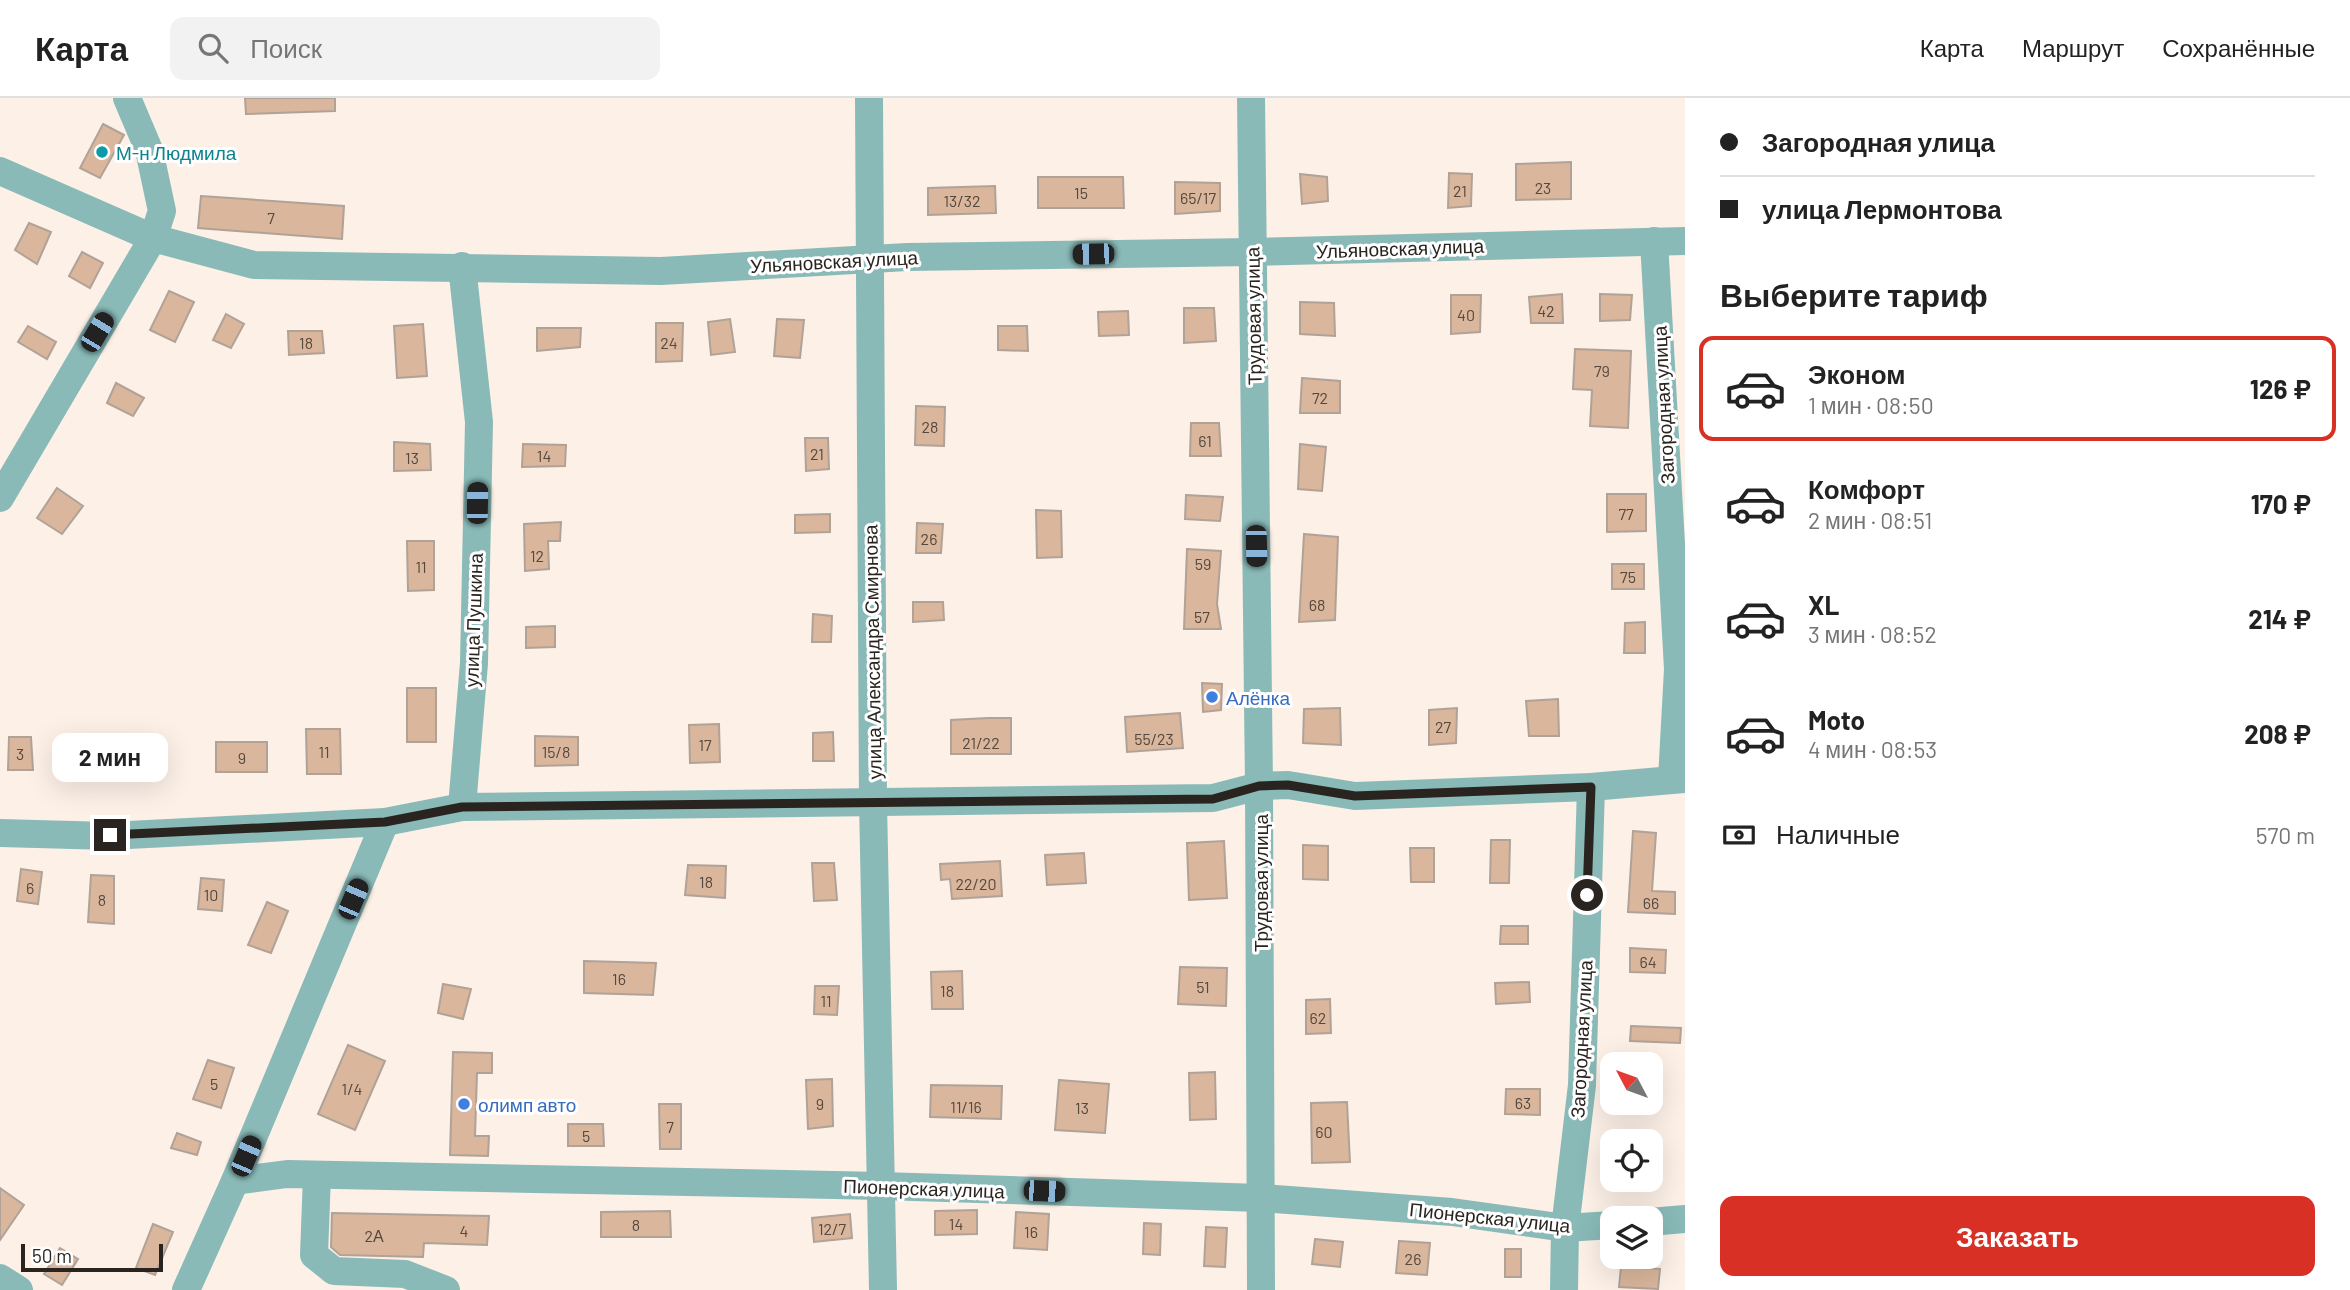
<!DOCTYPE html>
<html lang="ru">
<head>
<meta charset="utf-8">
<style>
  body { margin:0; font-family:Barlow,sans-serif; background:#f2f2f2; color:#222; height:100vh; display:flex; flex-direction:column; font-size:26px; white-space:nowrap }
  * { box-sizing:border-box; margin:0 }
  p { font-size:23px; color:#767676 }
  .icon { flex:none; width:38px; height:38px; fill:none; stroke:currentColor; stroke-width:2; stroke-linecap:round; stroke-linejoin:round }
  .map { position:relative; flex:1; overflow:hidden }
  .drawer { display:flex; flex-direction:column; background:#fff; width:665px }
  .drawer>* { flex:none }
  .banner { display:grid; align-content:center; height:154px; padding:0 35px; background:#fff }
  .needle { width:46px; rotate:311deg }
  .buttons { position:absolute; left:1600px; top:954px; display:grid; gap:14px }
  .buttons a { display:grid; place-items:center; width:63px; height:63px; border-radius:14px; background:#fff; box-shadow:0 7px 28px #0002; font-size:35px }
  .scale { position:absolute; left:21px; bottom:18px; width:142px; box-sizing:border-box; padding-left:7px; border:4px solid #29241f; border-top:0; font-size:19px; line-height:24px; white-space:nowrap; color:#29241f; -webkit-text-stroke:5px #fff; paint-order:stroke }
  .end { position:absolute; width:32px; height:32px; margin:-16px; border:9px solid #29241f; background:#fff; box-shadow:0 0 0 4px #fff }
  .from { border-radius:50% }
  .bubble { position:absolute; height:49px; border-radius:14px; background:#fff; box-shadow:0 7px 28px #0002; font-size:23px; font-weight:700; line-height:49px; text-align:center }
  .car { position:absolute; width:21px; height:42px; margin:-21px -10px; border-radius:9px; box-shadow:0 0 5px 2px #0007; background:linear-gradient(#222 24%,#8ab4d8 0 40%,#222 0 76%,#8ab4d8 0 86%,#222 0) }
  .banner b { display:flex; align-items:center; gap:24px; height:66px; font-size:26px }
  .banner b+b { border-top:2px solid #e0e0e0 }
  .banner i { width:18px; height:18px; background:#222 }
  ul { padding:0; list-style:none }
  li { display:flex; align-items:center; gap:21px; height:105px; margin:0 14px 10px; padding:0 21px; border:4px solid transparent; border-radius:14px }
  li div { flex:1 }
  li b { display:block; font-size:26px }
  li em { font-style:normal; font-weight:700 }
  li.current { border-color:#d93025 }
  li>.icon { width:63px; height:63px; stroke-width:1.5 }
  h2 { padding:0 35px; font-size:32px; line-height:84px }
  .pay { display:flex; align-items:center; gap:18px; height:77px; padding:0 35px; font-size:26px }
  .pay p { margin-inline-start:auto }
  .cta { display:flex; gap:14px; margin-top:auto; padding:14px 35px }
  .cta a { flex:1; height:80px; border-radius:14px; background:#d93025; color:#fff; font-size:28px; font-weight:700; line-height:80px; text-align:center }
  header { display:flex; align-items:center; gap:42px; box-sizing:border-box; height:98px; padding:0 35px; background:#fff; border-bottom:2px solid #e0e0e0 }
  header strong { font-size:33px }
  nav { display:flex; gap:38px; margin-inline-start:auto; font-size:24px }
  .search { width:490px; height:63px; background:#f2f2f2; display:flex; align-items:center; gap:18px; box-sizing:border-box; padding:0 24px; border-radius:14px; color:#767676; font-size:26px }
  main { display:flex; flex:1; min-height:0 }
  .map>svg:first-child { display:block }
  .building { fill:#d9b69c; stroke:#b1a298; stroke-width:2 }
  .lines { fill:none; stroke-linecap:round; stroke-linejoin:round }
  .minor { stroke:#89bab8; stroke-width:28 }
  .route { stroke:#29241f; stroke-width:9 }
  .culture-dot { fill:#0f9aa8; stroke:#fff; stroke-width:2.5 }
  .shop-dot { fill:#3f7fe0; stroke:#fff; stroke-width:2.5 }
  .labels { text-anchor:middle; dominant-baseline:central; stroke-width:6; stroke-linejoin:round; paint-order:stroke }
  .number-label { font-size:16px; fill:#55483e }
  .culture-label { font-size:19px; fill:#0d838f; stroke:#fff; text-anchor:start }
  .street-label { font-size:19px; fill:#29241f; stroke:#fff }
  .shop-label { font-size:19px; fill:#366cbe; stroke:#fff; text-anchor:start }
</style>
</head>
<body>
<header>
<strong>Карта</strong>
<div class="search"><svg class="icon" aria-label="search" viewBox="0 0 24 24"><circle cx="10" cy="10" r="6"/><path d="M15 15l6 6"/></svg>Поиск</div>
<nav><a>Карта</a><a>Маршрут</a><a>Сохранённые</a></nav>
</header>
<main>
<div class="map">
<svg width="1685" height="1192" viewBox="0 0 1685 1192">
  <rect width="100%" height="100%" fill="#fdf0e7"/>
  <g class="building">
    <polygon points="245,0 335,0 335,13 246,16"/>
    <polygon points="103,26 124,37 100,80 80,70"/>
    <polygon points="1571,64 1571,101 1516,102 1516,66"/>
    <polygon points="1449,75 1472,76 1471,108 1448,110"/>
    <polygon points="1300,76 1327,79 1328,103 1302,106"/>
    <polygon points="1038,79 1123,79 1124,110 1038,110"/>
    <polygon points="1175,84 1220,85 1220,113 1175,116"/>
    <polygon points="995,88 996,115 928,117 928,90"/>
    <polygon points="201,98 344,108 342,141 198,130"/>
    <polygon points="29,125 51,134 37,166 15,152"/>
    <polygon points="82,154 103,165 90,190 69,178"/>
    <polygon points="169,193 194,204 175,244 150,232"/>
    <polygon points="1562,196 1563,225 1531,225 1529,199"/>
    <polygon points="1600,196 1632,197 1630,222 1600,223"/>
    <polygon points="1451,197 1481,197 1480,234 1451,236"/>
    <polygon points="1300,204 1334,205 1335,238 1300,236"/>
    <polygon points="1184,210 1214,210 1216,243 1184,245"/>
    <polygon points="1128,213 1129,237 1099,238 1098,214"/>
    <polygon points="226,216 244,226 231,250 213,242"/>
    <polygon points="730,221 735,254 711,257 708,224"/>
    <polygon points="777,221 804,222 800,260 774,258"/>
    <polygon points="656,225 683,225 682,263 656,264"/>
    <polygon points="423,226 427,278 397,280 394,228"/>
    <polygon points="28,228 56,244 47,261 18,244"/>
    <polygon points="998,228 1027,228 1028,253 998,252"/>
    <polygon points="537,230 581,230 580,249 537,253"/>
    <polygon points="288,233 322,233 324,255 289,257"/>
    <polygon points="1575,251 1631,253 1628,330 1590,328 1592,292 1573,291"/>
    <polygon points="1302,280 1340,283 1340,315 1300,315"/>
    <polygon points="116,285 144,300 133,318 107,305"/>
    <polygon points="916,308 945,309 944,348 915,347"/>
    <polygon points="1191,325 1219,325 1221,358 1190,358"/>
    <polygon points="805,340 828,340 829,371 806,373"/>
    <polygon points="394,344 430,346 431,372 394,373"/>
    <polygon points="523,346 566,347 565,368 522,369"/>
    <polygon points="1300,346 1326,349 1322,393 1298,391"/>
    <polygon points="57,390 83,408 62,436 37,420"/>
    <polygon points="1607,396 1646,396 1646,433 1607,434"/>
    <polygon points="1186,397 1223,399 1220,423 1185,421"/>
    <polygon points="1036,412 1061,413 1062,459 1037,460"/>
    <polygon points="830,416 830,434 795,435 795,417"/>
    <polygon points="561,424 560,443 548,443 549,471 525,473 524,426"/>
    <polygon points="917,425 943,426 941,455 916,455"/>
    <polygon points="1304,436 1338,439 1335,522 1299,524"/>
    <polygon points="407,443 434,443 434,492 408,493"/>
    <polygon points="1187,451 1221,453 1217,506 1221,531 1184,531"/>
    <rect x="1612" y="466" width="32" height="25"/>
    <polygon points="913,504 943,504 944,522 913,524"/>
    <polygon points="813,516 832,518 831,544 812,544"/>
    <polygon points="1645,524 1645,555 1624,555 1625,525"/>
    <polygon points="555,528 555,549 526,550 526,529"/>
    <polygon points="1202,585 1222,586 1221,612 1203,614"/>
    <rect x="407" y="590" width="29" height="54"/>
    <polygon points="1558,601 1559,638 1529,638 1526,603"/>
    <polygon points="1340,610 1341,647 1303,645 1304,611"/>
    <polygon points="1457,610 1456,645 1429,647 1429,612"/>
    <polygon points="1180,615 1183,650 1127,654 1125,619"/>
    <polygon points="988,620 1011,620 1011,656 951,656 951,622"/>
    <polygon points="719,626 720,664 690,665 689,627"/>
    <polygon points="306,631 340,631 341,676 307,676"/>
    <polygon points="833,634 834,663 813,663 813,635"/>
    <polygon points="535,638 578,639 578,667 535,668"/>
    <polygon points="9,639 31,639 33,672 8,672"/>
    <polygon points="91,644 91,673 69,673 69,645"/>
    <rect x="216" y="644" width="51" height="30"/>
    <polygon points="130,655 164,655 164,676 128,676"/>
    <polygon points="1633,733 1656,735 1652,793 1675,794 1675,816 1628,814"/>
    <polygon points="1491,742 1510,742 1509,785 1490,785"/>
    <polygon points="1224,743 1227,800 1189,802 1187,745"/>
    <polygon points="1303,747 1328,748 1328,782 1303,781"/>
    <polygon points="1410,750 1434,750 1434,784 1411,784"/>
    <polygon points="1084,755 1086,785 1047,787 1045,757"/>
    <polygon points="1000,763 1002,798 952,801 950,781 941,782 940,766"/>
    <polygon points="812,765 834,765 837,802 814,803"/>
    <polygon points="688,767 726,768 725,800 685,797"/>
    <polygon points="21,771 42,774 38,806 17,803"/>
    <polygon points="91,777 114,778 114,826 88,824"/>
    <polygon points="201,780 224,782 222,813 198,811"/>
    <polygon points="267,804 288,813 271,855 248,847"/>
    <polygon points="1501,828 1528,828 1528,846 1500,846"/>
    <polygon points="1630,850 1666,852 1665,875 1630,874"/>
    <polygon points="584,863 656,865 653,897 584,895"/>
    <polygon points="1180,869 1227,870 1226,908 1178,906"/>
    <polygon points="962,873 963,911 932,911 931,874"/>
    <polygon points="1529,884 1530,904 1496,906 1495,885"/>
    <polygon points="443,886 471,891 463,921 438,915"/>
    <polygon points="815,888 839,888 837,917 814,916"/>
    <polygon points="1330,901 1331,935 1306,936 1306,902"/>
    <polygon points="1631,928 1681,930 1680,945 1630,943"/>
    <polygon points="348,947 385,963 355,1032 318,1016"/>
    <polygon points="453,954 492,955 492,975 477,975 475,1038 489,1038 488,1058 450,1057"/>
    <polygon points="208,962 234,970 221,1010 193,1001"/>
    <polygon points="1215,974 1216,1021 1190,1022 1189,975"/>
    <polygon points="832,981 833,1028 808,1031 806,982"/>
    <polygon points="1059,982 1109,986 1105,1035 1055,1032"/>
    <polygon points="931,987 1002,988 1001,1021 930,1019"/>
    <polygon points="1506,991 1540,991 1540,1017 1505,1016"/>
    <polygon points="1347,1004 1350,1064 1312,1065 1311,1005"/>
    <polygon points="659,1006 681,1006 681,1051 660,1051"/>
    <polygon points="568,1026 603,1026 604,1048 568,1048"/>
    <polygon points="177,1035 201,1044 197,1057 171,1050"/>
    <polygon points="0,1090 24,1107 0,1142"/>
    <polygon points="977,1112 977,1136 935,1137 935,1113"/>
    <polygon points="670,1113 671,1139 601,1139 601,1114"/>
    <polygon points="1016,1114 1049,1116 1047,1152 1014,1150"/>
    <polygon points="332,1115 489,1118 487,1147 424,1145 423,1159 340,1157 331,1149"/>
    <polygon points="850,1116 852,1140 814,1144 812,1120"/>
    <polygon points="1144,1125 1161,1126 1160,1157 1143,1156"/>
    <polygon points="153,1126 173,1134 155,1177 136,1170"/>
    <polygon points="1206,1129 1227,1130 1225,1169 1204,1168"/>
    <polygon points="1315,1141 1343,1144 1340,1169 1312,1166"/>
    <polygon points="1399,1143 1430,1145 1427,1177 1396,1175"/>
    <polygon points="60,1150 78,1161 62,1187 44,1176"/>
    <rect x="1505" y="1151" width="16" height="28"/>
    <polygon points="1621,1169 1660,1171 1658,1191 1619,1189"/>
  </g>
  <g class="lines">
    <g class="minor">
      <polyline points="869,0 873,704 883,1192"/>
      <polyline points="1251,0 1259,688 1261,1192"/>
      <polyline points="0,73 153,140 254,167 661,173 907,159 1252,154 1685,143"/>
      <polyline points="1654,143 1678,571 1672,681"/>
      <polyline points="0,400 153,140 162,113 149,52 127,0"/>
      <polyline points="462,709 474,565 479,324 462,168"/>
      <polyline points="0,735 109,738 385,724 462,709 1213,700 1259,688 1288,687 1355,698 1591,689 1685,681"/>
      <polyline points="317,1077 314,1157 334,1173 405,1176 446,1192"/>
      <polyline points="235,1083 287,1076 882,1088 1261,1100 1452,1114 1565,1130 1612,1127"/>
      <polyline points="1650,1124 1685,1121"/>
      <polyline points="0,1180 19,1192"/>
      <polyline points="186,1192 235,1083 385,724"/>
      <polyline points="1564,1192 1565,1130 1582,987 1591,689"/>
    </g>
  </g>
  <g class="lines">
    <polyline class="route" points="110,737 385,724 462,709 1213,701 1259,688 1288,687 1355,698 1591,689 1587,797"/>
  </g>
  <circle class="culture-dot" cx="102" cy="54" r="7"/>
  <g class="shop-dot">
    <circle cx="1212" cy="599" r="7"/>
    <circle cx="464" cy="1006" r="7"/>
  </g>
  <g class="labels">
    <g class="number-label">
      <text x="1543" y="89">23</text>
      <text x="1460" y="92">21</text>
      <text x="1081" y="94">15</text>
      <text x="1198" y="99">65/17</text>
      <text x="962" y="102">13/32</text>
      <text x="271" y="119">7</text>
      <text x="1546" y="212">42</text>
      <text x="1466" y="216">40</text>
      <text x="306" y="244">18</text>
      <text x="669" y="244">24</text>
      <text x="1602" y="272">79</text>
      <text x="1320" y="299">72</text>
      <text x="930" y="328">28</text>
      <text x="1205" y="342">61</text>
      <text x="817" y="355">21</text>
      <text x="544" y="357">14</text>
      <text x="412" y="359">13</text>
      <text x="1626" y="415">77</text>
      <text x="929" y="440">26</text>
      <text x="537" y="457">12</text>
      <text x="1203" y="465">59</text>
      <text x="421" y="468">11</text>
      <text x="1628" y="478">75</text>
      <text x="1317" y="506">68</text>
      <text x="1202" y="518">57</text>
      <text x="1443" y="628">27</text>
      <text x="1154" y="640">55/23</text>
      <text x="981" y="644">21/22</text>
      <text x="705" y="646">17</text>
      <text x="324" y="653">11</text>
      <text x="556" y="653">15/8</text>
      <text x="20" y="655">3</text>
      <text x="242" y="659">9</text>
      <text x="706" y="783">18</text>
      <text x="976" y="785">22/20</text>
      <text x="30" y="789">6</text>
      <text x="211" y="796">10</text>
      <text x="102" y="801">8</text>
      <text x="1651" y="804">66</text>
      <text x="1648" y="863">64</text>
      <text x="619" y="880">16</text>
      <text x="1203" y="888">51</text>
      <text x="947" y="892">18</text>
      <text x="826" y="902">11</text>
      <text x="1318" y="919">62</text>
      <text x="214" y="985">5</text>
      <text x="352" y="990">1/4</text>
      <text x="1523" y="1004">63</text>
      <text x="820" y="1005">9</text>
      <text x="966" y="1008">11/16</text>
      <text x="1082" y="1009">13</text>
      <text x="670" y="1028">7</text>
      <text x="1324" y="1033">60</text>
      <text x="586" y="1037">5</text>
      <text x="956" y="1125">14</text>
      <text x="636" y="1126">8</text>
      <text x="832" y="1130">12/7</text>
      <text x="464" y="1132">4</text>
      <text x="1031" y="1133">16</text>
      <text x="374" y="1137">2А</text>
      <text x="1413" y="1160">26</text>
    </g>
    <g class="culture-label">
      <text x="116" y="54">М-н Людмила</text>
    </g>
    <g class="street-label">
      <text transform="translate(1400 150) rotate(-2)">Ульяновская улица</text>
      <text transform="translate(834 163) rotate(-3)">Ульяновская улица</text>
      <text transform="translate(1253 218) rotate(-91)">Трудовая улица</text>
      <text transform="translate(1663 307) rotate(-93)">Загородная улица</text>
      <text transform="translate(473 522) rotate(-88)">улица Пушкина</text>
      <text transform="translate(872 554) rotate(-91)">улица Александра Смирнова</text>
      <text transform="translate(1260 785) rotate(-90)">Трудовая улица</text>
      <text transform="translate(1581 941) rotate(-87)">Загородная улица</text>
      <text transform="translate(924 1090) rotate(2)">Пионерская улица</text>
      <text transform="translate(1490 1119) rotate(6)">Пионерская улица</text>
    </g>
    <g class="shop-label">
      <text x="1226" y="599">Алёнка</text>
      <text x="478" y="1006">олимп авто</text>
    </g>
  </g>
</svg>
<div class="buttons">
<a><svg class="needle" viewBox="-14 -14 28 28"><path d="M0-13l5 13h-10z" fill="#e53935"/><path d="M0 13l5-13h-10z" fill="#767676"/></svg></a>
<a><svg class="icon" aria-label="locate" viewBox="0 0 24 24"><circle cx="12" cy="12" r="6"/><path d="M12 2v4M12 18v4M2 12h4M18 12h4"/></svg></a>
<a><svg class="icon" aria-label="layers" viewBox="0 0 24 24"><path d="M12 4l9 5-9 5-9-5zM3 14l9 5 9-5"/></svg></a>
</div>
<div class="scale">50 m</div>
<i class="end from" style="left:1587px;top:797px"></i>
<i class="end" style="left:110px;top:737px"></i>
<div class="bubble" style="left:52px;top:635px;width:116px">2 мин</div>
<i class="car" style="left:1093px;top:156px;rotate:269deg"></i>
<i class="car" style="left:97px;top:234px;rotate:31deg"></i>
<i class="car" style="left:477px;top:405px;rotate:1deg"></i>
<i class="car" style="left:1256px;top:448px;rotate:179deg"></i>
<i class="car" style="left:353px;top:801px;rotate:23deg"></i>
<i class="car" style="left:246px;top:1058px;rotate:23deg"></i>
<i class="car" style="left:1044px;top:1093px;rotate:92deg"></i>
</div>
<section class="drawer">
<div class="banner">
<b><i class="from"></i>Загородная улица</b>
<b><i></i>улица Лермонтова</b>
</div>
<h2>Выберите тариф</h2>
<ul>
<li class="current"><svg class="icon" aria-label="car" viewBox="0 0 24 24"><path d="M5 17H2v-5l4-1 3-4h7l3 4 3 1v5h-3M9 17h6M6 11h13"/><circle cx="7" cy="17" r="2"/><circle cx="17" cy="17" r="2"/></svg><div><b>Эконом</b><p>1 мин · 08:50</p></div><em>126 ₽</em></li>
<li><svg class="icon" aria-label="car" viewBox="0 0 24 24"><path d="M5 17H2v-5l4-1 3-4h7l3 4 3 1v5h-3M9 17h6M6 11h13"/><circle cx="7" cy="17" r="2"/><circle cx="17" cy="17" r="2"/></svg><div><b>Комфорт</b><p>2 мин · 08:51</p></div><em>170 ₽</em></li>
<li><svg class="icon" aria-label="car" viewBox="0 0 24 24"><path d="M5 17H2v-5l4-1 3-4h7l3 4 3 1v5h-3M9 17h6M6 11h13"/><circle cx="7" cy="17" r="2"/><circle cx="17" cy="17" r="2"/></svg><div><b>XL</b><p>3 мин · 08:52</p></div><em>214 ₽</em></li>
<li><svg class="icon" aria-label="car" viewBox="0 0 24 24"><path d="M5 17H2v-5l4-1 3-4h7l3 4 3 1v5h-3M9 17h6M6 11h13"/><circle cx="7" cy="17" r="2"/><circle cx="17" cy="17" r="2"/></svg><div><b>Moto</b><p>4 мин · 08:53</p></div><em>208 ₽</em></li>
</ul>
<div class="pay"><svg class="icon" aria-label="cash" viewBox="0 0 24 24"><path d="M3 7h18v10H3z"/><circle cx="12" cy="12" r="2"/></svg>Наличные<p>570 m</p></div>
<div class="cta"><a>Заказать</a></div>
</section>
</main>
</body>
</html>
